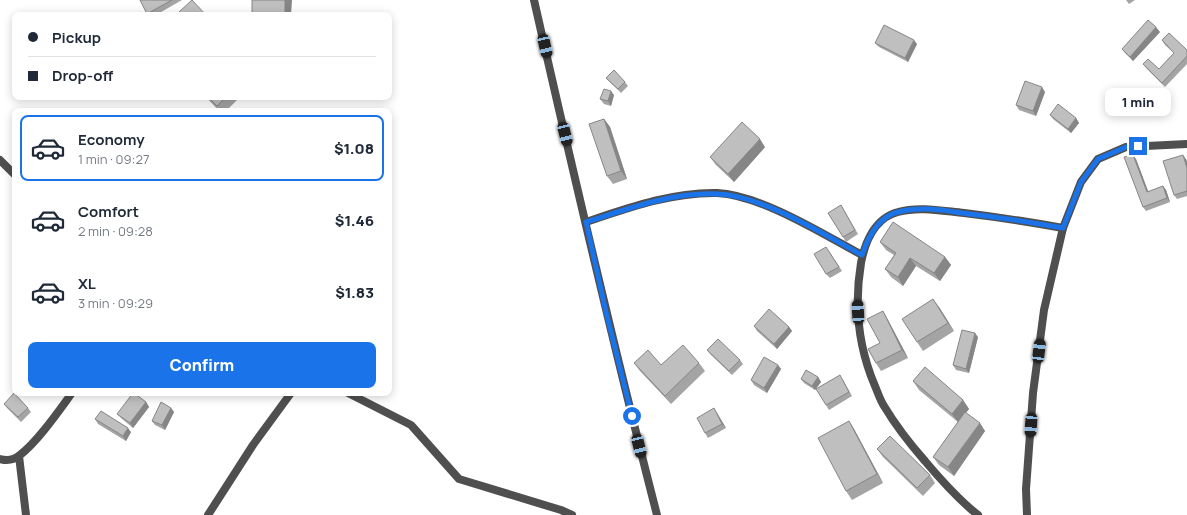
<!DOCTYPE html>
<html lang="en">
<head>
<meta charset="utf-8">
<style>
  body { margin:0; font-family:Manrope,sans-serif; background:#f6f6f7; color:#1f2937; height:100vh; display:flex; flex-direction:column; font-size:15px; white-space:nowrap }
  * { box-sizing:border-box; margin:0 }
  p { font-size:13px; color:#747a83 }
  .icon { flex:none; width:22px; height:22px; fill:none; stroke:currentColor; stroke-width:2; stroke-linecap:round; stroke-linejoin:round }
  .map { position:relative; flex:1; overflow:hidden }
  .details { position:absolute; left:12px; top:108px; width:380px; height:288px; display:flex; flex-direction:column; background:#fff; border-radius:8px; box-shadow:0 2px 10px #0003 }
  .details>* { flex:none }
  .hud { position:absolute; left:12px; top:12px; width:380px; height:88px; border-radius:8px; box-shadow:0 2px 10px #0003; display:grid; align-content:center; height:88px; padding:0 16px; background:#fff }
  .end { position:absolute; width:18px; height:18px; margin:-9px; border:5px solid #1a73e8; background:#fff; box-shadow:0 0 0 2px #fff }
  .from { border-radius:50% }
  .bubble { position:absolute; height:28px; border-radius:8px; background:#fff; box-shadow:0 2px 10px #0003; font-size:13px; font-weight:800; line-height:28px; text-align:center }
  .car { position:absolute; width:12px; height:24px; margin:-12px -6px; border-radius:5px; box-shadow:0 0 3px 1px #0007; background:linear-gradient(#222 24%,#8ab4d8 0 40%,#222 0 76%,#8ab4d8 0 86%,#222 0) }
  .hud b { display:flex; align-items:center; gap:14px; height:38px; font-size:15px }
  .hud b+b { border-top:1px solid #e0e1e3 }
  .hud i { width:10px; height:10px; background:#1f2937 }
  ul { padding:7px 0 0; list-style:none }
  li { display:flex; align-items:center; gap:12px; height:66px; margin:0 8px 6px; padding:0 8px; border:2px solid transparent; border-radius:8px }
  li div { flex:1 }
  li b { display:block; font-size:15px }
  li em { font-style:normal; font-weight:800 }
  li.selected { border-color:#1a73e8 }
  li>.icon { width:36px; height:36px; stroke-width:1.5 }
  .button { display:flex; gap:8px; margin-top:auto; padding:8px 16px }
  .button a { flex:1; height:46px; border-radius:8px; background:#1a73e8; color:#fff; font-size:16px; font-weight:800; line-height:46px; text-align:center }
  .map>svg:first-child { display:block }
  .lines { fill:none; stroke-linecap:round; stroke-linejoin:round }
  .street { stroke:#4f4f4f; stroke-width:8 }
  .wall { fill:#a4a4a4 }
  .shaded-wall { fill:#868686 }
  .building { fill:#bfbfbf; stroke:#868686 }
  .route { stroke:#1a73e8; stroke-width:5 }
</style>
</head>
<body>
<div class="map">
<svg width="1187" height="515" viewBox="0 0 1187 515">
  <rect width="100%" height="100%" fill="#fff"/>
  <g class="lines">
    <g class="street">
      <path d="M534,0c39,172 79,344 123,515"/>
      <polyline points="0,160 15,175"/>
      <path d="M586,222c42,-14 86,-30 131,-29 44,2 106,41 145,62"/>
      <polyline points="348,393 411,425 459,479 561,510 572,515"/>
      <polyline points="19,456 26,515"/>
      <path d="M0,459c7,2 14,1 20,-4 18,-14 38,-43 52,-62"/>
      <polyline points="208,515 253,445 291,393"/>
      <path d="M978,515c-19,-15 -37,-35 -53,-54 -15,-17 -29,-35 -41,-55 -4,-6 -6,-13 -9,-20 -17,-40 -21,-81 -14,-123 4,-21 14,-45 37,-51 21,-6 45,-1 66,1 33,4 66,9 99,15"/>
      <polyline points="1027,515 1026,489 1033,393 1044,310 1063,228 1081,182 1098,159 1126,147 1187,144"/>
    </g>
  </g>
  <g class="wall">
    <polygon points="140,0 182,0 156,15 148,15"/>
    <polygon points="1126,0 1135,0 1129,4"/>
    <polygon points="1160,32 1133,61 1125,53 1122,49"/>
    <polygon points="1162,40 1187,50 1187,64 1165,87 1146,68 1143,64 1159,69 1174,53 1165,45"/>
    <polygon points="875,43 917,44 908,62 879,47"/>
    <polygon points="606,78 625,82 628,86 621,93"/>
    <polygon points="1045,92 1036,116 1019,110 1016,105"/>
    <polygon points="614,95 611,106 604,104 600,99"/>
    <polygon points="206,97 236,97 238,99 226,111 219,111"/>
    <polygon points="1050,115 1076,118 1079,123 1071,133 1053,119"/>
    <polygon points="604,119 610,127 627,179 613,184 607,176"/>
    <polygon points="765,147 734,182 716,165 710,157"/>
    <polygon points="1136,159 1148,192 1163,186 1166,190 1170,202 1146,211 1143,207"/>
    <polygon points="1186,159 1187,162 1187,196 1177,199 1174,195"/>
    <polygon points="841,205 858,234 846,242 843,237"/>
    <polygon points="880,242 945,257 951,265 940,281 916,266 903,286 891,277 885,269 894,255 886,250"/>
    <polygon points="829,251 842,271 830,278 826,274"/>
    <polygon points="939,307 954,331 923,351 917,342"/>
    <polygon points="883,311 888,320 908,358 881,371 876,363 880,343"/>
    <polygon points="754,326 789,327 792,331 777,349 757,331"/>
    <polygon points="978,337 969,373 956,370 953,365"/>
    <polygon points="707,350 740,360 743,364 732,375 710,354"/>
    <polygon points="634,363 661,365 699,363 705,371 671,404 640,371"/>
    <polygon points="778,365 781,369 767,393 754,385 751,380"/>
    <polygon points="818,377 821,382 815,390 804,383 801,379"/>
    <polygon points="843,380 852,396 829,410 826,405"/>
    <polygon points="913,381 963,400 969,409 966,413 985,431 954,476 939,465 933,457 958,422 919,390"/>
    <polygon points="146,402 149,407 133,428 121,418 117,414"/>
    <polygon points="4,404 28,408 31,412 21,422 7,408"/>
    <polygon points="171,408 174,412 165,430 155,425 152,421"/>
    <polygon points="717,413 726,428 708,438 705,433"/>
    <polygon points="95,419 131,432 126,441 98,424"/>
    <polygon points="849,421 854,429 883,483 852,500 846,491"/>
    <polygon points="877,449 930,475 935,483 923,496 883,457"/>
  </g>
  <g class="shaded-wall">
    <polygon points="285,0 292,0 291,15 285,15"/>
    <polygon points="1156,27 1160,32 1133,61 1130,57"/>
    <polygon points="914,40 917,44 908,62 905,58"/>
    <polygon points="1042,87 1045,92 1036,116 1033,111"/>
    <polygon points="611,91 614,95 611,106 608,101"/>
    <polygon points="1076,118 1079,123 1071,133 1068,129"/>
    <polygon points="604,119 610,127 627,179 621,171"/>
    <polygon points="760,139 765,147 734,182 728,174"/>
    <polygon points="1133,155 1136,159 1150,196 1147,192"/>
    <polygon points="1183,155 1186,159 1187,162 1187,168"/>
    <polygon points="1163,186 1166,190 1170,202 1167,198"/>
    <polygon points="945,257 951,265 940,281 934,273"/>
    <polygon points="910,258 916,266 903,286 898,277"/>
    <polygon points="933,299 939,307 954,331 948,323"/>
    <polygon points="883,311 888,320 908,358 902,350"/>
    <polygon points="789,327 792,331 777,349 774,344"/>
    <polygon points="975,333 978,337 969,373 966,369"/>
    <polygon points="778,365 781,369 767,393 764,388"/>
    <polygon points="818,377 821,382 815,390 812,386"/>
    <polygon points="963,400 969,409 958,422 952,414"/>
    <polygon points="146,402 149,407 133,428 130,423"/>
    <polygon points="171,408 174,412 165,430 162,425"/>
    <polygon points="714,408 726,428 722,424"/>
    <polygon points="849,421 854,429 883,483 877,474"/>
    <polygon points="980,423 985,431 954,476 948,467"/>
    <polygon points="128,428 131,432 126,441 123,436"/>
  </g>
  <g class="building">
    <polygon points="140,0 172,0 147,14"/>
    <polygon points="192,0 206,15 182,15 179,12"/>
    <rect x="252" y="0" width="33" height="15"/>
    <polygon points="1148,20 1156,27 1130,57 1122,49"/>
    <polygon points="884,25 914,40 905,58 875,43"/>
    <polygon points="1169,33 1187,50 1187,56 1162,83 1143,64 1148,59 1159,69 1174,53 1162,40"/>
    <polygon points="614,70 625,82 618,89 606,78"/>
    <polygon points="1025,81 1042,87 1033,111 1016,105"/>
    <polygon points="604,89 611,91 608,101 600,99"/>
    <polygon points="208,97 226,97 217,106"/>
    <polygon points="1058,104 1076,118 1068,129 1050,115"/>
    <polygon points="604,119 621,171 607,176 589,124"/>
    <polygon points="742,122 760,139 728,174 710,157"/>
    <polygon points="1133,155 1147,192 1163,186 1167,198 1143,207 1124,157"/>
    <polygon points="1183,155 1187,168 1187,191 1174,195 1163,161"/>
    <polygon points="841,205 855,230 843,237 828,213"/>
    <polygon points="893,222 945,257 934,273 910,258 898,277 885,269 896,253 880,242"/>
    <polygon points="826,247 839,267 826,274 814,254"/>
    <polygon points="933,299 948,323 917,342 902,319"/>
    <polygon points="769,309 789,327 774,344 754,326"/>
    <polygon points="883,311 902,350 876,363 868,349 880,343 867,319"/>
    <polygon points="962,330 975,333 966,369 953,365"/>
    <polygon points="718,339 740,360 729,371 707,350"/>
    <polygon points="683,345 699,363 665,396 634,363 648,350 661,365"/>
    <polygon points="764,357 778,365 764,388 751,380"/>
    <polygon points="925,367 963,400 952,414 913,381"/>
    <polygon points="806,370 818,377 812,386 801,379"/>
    <polygon points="840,375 849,392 826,405 816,389"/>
    <polygon points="14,393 28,408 18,417 4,404"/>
    <polygon points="133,393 134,393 146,402 130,423 117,414"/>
    <polygon points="161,402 171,408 162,425 152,421"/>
    <polygon points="714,408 722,424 705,433 697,418"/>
    <polygon points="101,411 128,428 123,436 95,419"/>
    <polygon points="965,412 980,423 948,467 933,457"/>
    <polygon points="849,421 877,474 846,491 818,438"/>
    <polygon points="890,436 930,475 917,488 877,449"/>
  </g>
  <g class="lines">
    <path class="route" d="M632,416l-26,-104 -20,-90c42,-13 86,-30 131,-28 44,1 106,40 145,61 6,-18 16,-38 36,-43 21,-6 44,-2 64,1 34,4 67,9 101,15l18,-46 17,-23 28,-12 12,-1"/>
  </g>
</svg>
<i class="end from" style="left:632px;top:416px"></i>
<i class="end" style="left:1138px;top:146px"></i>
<div class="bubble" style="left:1105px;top:88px;width:66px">1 min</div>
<i class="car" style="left:545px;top:46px;rotate:167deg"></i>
<i class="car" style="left:565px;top:134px;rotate:166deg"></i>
<i class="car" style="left:858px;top:312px;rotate:357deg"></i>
<i class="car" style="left:1039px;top:351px;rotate:7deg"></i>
<i class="car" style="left:1031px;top:425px;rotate:184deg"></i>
<i class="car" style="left:639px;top:446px;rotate:166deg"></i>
<div class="hud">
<b><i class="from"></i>Pickup</b>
<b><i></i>Drop-off</b>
</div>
<section class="details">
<ul>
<li class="selected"><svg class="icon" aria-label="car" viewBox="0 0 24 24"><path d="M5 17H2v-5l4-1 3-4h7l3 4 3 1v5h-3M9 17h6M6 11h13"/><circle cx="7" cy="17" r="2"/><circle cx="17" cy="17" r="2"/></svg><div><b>Economy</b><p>1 min · 09:27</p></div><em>$1.08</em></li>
<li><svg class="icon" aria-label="car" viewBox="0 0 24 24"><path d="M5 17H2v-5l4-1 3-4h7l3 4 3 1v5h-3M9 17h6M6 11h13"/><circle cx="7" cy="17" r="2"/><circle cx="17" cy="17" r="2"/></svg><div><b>Comfort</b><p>2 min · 09:28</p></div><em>$1.46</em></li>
<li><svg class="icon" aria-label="car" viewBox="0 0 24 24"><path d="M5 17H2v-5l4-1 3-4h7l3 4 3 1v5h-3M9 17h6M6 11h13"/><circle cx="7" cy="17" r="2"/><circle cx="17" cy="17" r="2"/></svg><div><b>XL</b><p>3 min · 09:29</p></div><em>$1.83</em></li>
</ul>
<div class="button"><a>Confirm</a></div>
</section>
</div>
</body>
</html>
